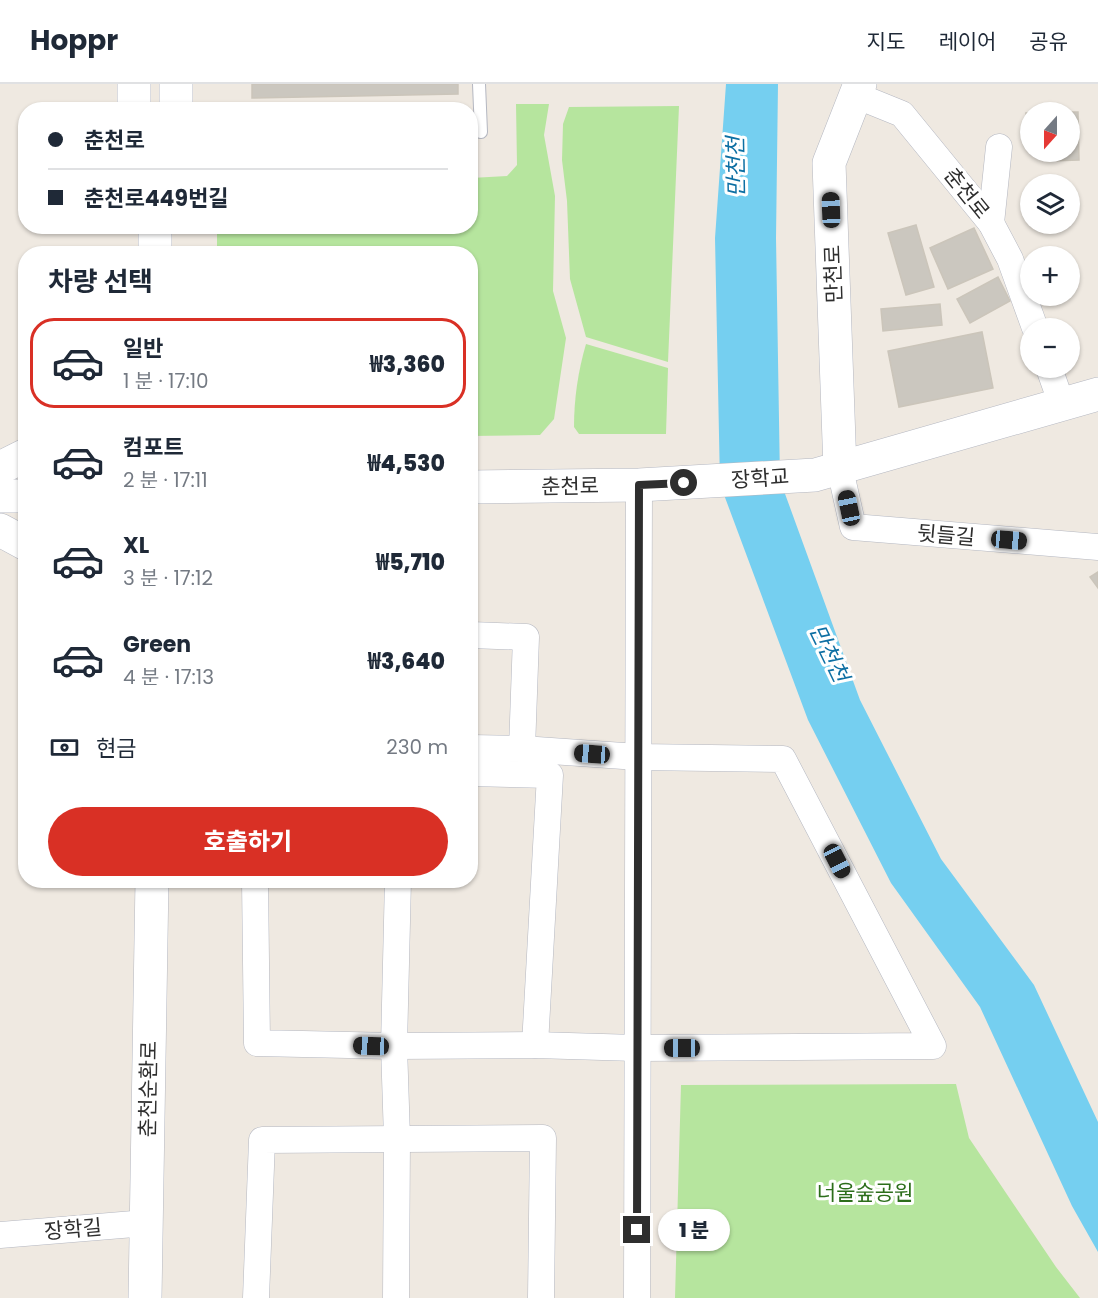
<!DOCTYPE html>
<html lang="ko">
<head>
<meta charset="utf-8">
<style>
  body { margin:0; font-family:Poppins,"Noto Sans KR",sans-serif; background:#f6f6f7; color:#1f2937; height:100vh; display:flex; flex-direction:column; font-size:22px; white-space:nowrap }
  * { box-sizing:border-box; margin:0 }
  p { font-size:20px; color:#747a83 }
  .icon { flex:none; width:33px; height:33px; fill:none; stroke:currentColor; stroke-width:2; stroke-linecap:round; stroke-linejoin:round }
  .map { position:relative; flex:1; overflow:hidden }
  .panel { position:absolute; left:18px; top:162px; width:460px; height:642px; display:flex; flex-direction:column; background:#fff; border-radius:24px; box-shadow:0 2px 4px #0004 }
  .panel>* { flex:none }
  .top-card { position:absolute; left:18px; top:18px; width:460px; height:132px; border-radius:24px; box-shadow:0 2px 4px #0004; display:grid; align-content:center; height:132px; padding:0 30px; background:#fff }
  .needle { width:39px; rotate:201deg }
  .controls { position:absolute; left:1020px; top:18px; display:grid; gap:12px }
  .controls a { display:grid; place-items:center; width:60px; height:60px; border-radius:50%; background:#fff; box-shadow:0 2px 4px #0004; font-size:30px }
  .end { position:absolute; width:27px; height:27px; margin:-14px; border:8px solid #2e2e2e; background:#fff; box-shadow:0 0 0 3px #fff }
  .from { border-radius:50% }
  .bubble { position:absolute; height:42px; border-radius:21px; background:#fff; box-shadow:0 2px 4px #0004; font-size:20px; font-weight:800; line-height:42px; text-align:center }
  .car { position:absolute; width:18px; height:36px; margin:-18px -9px; border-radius:8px; box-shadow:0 0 4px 2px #0007; background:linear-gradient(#222 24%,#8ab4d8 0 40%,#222 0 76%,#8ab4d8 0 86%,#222 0) }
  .top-card b { display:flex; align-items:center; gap:21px; height:57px; font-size:22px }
  .top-card b+b { border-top:2px solid #e0e1e3 }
  .top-card i { width:15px; height:15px; background:#1f2937 }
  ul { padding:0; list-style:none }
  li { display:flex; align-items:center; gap:18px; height:90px; margin:0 12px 9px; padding:0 18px; border:3px solid transparent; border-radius:24px }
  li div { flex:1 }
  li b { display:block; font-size:22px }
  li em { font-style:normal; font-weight:800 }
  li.selected { border-color:#d93025 }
  li>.icon { width:54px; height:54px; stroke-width:1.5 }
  h2 { padding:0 30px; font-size:27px; line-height:72px }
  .pay { display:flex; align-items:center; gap:15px; height:66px; padding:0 30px; font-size:22px }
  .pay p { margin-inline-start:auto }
  .primary-button { display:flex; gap:12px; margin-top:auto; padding:12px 30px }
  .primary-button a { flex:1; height:69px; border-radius:36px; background:#d93025; color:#fff; font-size:24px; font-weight:800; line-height:69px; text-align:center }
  header { display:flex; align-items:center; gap:36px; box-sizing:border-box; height:84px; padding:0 30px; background:#fff; border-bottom:2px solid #e0e1e3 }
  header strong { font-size:28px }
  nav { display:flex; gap:33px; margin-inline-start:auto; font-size:21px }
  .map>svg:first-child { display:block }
  .green { fill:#b6e59e }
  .water { fill:#75cff0 }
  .building { fill:#cbc7bf; stroke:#cbc5ba; stroke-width:1.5 }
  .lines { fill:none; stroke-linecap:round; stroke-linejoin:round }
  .lane-casing { stroke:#b4b7c1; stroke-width:14 }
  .street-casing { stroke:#b4b7c1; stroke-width:27 }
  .secondary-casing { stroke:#b4b7c1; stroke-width:34 }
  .lane { stroke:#fff; stroke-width:12 }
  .street { stroke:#fff; stroke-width:26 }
  .secondary { stroke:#fff; stroke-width:33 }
  .route { stroke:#2e2e2e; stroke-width:8 }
  .labels { text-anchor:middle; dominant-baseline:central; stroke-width:6; stroke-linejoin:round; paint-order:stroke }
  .street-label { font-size:21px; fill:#2e2e2e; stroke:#fff }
  .park-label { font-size:21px; fill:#2c6e1b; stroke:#fff }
  .water-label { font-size:22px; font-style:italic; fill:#0d6fa3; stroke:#fff }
</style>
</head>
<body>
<header>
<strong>Hoppr</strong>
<nav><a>지도</a><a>레이어</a><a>공유</a></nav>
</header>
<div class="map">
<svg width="1098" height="1214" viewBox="0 0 1098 1214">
  <rect width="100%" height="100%" fill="#efe9e1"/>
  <g class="green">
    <polygon points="516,20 549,20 544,51 555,112 553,207 566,254 554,335 540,351 471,352 471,170 217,169 217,143 471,142 471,94 507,92 517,81"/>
    <polygon points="679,22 668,278 586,253 570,195 567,117 562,76 563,40 569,23"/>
    <path d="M586,260l82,24 -2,66h-87l-5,-7c0,-28 4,-56 12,-83z"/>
    <polygon points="956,1000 969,1054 1056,1183 1080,1214 675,1214 681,1001"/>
  </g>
  <polygon class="water" points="726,0 778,0 776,154 780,396 860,616 941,775 1034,901 1098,1038 1098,1168 1072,1122 980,923 891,799 808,636 720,400 715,154"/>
  <g class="building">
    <polygon points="252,0 458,0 458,10 252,14"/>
    <polygon points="1061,28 1078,28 1079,76 1050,77 1050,68 1070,68 1070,28"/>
    <rect x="1026" y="29" width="4" height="22"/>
    <polygon points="916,141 934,203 906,211 888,149"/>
    <polygon points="974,144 993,185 948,205 930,164"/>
    <polygon points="998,193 1010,217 970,239 957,215"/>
    <polygon points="940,220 942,241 883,247 881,225"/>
    <polygon points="982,248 993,304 899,323 888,267"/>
    <polygon points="1098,488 1098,504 1090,493"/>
  </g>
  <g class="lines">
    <defs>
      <polyline id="lane" points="479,0 481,48"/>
      <g id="street">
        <polyline points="855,11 902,30 991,139 1010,175 1035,244"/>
        <polyline points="991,139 999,63"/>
        <polyline points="1049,284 1062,321"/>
        <polyline points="840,385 853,443 1098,463"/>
        <polyline points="471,551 526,553 522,665"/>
        <polyline points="471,689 550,691 535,961"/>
        <polyline points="255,796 257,959 394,962 535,961 636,964 933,962 783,675 638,673 522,665 471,664"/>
        <polyline points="0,1151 146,1139"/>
        <polyline points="256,1214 262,1056 543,1054 541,1214"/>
        <polyline points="396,1214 397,1054 394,962 398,796"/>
        <polyline points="637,1214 639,401"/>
      </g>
      <g id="secondary">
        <polyline points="176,0 176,26"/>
        <polyline points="134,26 134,0"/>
        <polyline points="155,170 155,142"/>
        <polyline points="0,384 26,371"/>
        <polyline points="840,385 829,79 860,0"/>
        <polyline points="471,403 639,401 815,391 1098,310"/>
        <polyline points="0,412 26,412"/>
        <polyline points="0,446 26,460"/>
        <polyline points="145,1214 152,796"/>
      </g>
    </defs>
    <use href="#lane" class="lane-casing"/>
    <use href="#street" class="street-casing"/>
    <use href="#secondary" class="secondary-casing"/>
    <use href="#lane" class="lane"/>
    <use href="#street" class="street"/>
    <use href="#secondary" class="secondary"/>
  </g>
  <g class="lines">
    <polyline class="route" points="637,1146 639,401 684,399"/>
  </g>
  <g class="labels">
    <g class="street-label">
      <text transform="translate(967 109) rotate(51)">춘천로</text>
      <text transform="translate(833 190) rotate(-92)">만천로</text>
      <text transform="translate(760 394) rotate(-4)">장학교</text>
      <text transform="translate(570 402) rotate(-1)">춘천로</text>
      <text transform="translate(946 451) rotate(5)">뒷들길</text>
      <text transform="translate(148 1005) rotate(-89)">춘천순환로</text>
      <text transform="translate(73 1145) rotate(-5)">장학길</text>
    </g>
    <g class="park-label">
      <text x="865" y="1108">너울숲공원</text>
    </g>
    <g class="water-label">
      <text transform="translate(736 83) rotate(-91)">만천천</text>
      <text transform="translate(829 569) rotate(64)">만천천</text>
    </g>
  </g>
</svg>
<div class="controls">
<a><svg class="needle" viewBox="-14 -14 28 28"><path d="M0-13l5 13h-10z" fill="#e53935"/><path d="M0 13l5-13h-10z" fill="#747a83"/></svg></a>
<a><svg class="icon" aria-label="layers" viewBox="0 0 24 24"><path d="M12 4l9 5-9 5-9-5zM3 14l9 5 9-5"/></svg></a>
<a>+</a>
<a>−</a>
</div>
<i class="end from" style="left:684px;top:399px"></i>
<i class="end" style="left:637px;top:1146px"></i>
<div class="bubble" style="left:658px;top:1125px;width:72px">1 분</div>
<i class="car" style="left:831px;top:126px;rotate:358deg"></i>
<i class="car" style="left:849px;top:424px;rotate:348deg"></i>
<i class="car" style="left:1009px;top:456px;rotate:95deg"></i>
<i class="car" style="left:592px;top:670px;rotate:274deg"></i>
<i class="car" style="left:837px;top:777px;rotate:153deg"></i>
<i class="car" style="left:371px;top:962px;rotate:272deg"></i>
<i class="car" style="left:682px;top:964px;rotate:270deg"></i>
<div class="top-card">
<b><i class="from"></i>춘천로</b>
<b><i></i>춘천로449번길</b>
</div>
<section class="panel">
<h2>차량 선택</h2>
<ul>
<li class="selected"><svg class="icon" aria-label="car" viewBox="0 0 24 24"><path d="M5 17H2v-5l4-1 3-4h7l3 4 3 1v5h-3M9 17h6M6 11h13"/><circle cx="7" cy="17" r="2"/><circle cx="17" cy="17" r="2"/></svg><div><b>일반</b><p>1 분 · 17:10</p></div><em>₩3,360</em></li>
<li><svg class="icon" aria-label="car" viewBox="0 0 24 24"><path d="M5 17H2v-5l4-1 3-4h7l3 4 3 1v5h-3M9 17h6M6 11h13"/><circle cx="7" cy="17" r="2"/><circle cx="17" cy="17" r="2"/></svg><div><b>컴포트</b><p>2 분 · 17:11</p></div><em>₩4,530</em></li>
<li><svg class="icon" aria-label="car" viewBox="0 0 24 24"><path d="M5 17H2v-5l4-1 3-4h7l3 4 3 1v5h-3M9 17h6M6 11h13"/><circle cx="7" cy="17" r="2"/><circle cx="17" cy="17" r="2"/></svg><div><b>XL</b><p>3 분 · 17:12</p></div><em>₩5,710</em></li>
<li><svg class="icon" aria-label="car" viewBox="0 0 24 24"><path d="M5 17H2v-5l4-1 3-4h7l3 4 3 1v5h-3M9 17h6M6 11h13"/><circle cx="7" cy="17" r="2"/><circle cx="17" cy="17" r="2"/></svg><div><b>Green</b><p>4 분 · 17:13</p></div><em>₩3,640</em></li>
</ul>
<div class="pay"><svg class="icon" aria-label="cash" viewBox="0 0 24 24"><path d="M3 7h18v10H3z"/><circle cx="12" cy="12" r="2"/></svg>현금<p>230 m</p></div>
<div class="primary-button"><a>호출하기</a></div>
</section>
</div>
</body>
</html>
